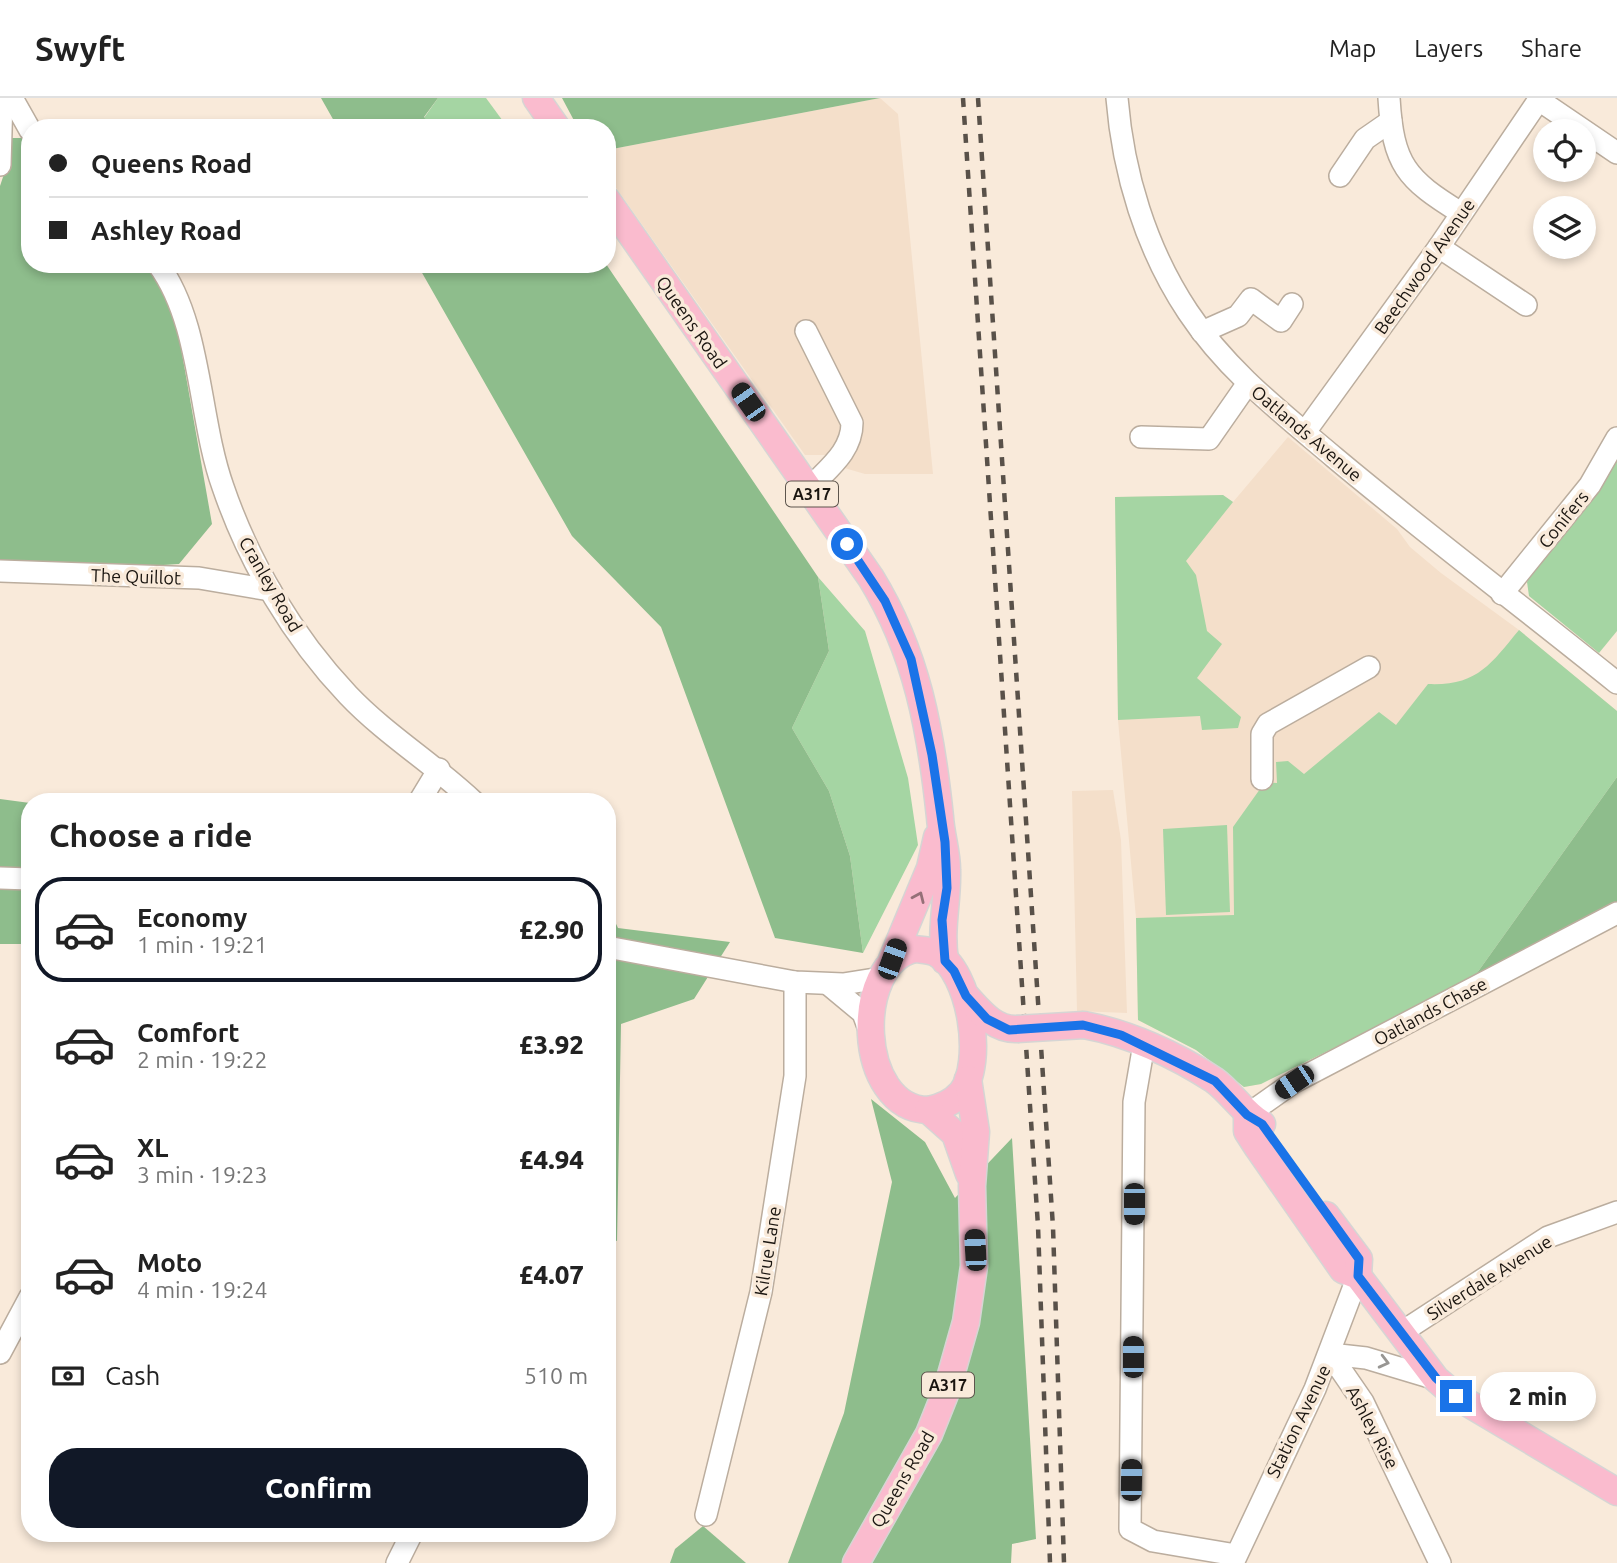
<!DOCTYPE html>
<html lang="en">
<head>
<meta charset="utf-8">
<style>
  body { margin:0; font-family:Ubuntu,sans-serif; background:#f2f2f2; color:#222; height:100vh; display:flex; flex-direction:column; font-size:26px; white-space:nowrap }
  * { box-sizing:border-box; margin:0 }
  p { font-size:23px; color:#767676 }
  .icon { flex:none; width:38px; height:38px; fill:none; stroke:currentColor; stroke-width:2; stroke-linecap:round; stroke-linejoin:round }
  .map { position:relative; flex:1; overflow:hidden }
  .sheet { position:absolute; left:21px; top:695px; width:595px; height:749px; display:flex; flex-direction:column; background:#fff; border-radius:28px; box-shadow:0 4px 10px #0003 }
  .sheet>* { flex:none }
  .banner { position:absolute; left:21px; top:21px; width:595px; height:154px; border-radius:28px; box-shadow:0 4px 10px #0003; display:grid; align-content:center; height:154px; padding:0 28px; background:#fff }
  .tools { position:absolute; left:1533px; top:21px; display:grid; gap:14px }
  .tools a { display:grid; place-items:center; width:63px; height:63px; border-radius:50%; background:#fff; box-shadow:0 4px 10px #0003; font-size:35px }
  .end { position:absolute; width:32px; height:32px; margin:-16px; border:9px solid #1a73e8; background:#fff; box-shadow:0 0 0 4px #fff }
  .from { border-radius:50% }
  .bubble { position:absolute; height:49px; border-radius:24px; background:#fff; box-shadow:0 4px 10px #0003; font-size:23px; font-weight:800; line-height:49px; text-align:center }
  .car { position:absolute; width:21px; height:42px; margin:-21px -10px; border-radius:9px; box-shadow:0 0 5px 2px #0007; background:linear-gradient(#222 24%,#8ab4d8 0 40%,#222 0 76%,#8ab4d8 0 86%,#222 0) }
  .banner b { display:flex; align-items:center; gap:24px; height:66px; font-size:26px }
  .banner b+b { border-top:2px solid #e0e0e0 }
  .banner i { width:18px; height:18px; background:#222 }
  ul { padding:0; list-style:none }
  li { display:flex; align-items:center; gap:21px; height:105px; margin:0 14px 10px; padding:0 14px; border:4px solid transparent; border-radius:28px }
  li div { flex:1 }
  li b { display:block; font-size:26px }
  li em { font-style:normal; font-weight:800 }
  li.current { border-color:#111827 }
  li>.icon { width:63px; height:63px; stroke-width:1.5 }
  h2 { padding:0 28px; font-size:32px; line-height:84px }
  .pay { display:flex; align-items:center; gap:18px; height:77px; padding:0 28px; font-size:26px }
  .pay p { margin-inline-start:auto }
  .cta { display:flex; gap:14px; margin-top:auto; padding:14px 28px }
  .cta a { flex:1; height:80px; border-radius:28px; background:#111827; color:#fff; font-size:28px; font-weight:800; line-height:80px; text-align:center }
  header { display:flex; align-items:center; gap:42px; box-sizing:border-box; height:98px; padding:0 35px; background:#fff; border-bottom:2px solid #e0e0e0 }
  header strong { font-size:33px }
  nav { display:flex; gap:38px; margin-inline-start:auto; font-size:24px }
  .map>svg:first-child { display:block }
  .built { fill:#f4dfca }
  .green { fill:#a5d5a3 }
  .forest { fill:#8ebd8c }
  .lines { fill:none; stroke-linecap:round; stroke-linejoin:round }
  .minor-casing { stroke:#bbad9e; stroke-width:24 }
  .major-casing { stroke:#d6d5d4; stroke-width:29 }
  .minor { stroke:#fff; stroke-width:21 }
  .major { stroke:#fabbce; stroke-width:26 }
  .rail { stroke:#595149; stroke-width:4.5; stroke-dasharray:9 9; stroke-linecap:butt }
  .major-bridge-casing { stroke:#d6d5d4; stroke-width:29; stroke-linecap:butt }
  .major-bridge { stroke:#fabbce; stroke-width:26 }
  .oneway { stroke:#957078 }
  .oneway2 { stroke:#989693 }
  .route { stroke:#1a73e8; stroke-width:9 }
  .labels { text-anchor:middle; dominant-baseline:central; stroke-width:7; stroke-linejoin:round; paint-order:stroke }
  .shield { fill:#f9eada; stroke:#5d554d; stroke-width:2 }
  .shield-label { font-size:16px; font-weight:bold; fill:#1a1510 }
  .street-label { font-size:18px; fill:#1a1510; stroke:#f9eada }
</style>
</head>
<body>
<header>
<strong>Swyft</strong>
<nav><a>Map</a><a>Layers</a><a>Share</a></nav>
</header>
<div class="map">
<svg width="1617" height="1465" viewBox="0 0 1617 1465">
  <rect width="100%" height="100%" fill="#f9eada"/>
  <g class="built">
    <polygon points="880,0 898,16 933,376 865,376 841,369 825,357 805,357 607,77 607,52"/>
    <polygon points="1288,339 1397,431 1410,449 1441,475 1519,532 1617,613 1617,679 1261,986 1244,989 1196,952 1138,922 1136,820 1118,622 1115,399 1223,397 1233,404"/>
    <polygon points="1113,692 1121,742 1127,915 1077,913 1072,693"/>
  </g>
  <g class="green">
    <polygon points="438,0 486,0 508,30 431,30 424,20"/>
    <polygon points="1617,359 1617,533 1599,555 1529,498 1527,484 1533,470"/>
    <polygon points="1223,397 1233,404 1186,463 1196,477 1207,533 1222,546 1197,580 1241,619 1238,630 1202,632 1200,618 1118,622 1115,399"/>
    <polygon points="818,479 865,533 908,680 918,747 863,855 850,758 829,693 792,630 829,553"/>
    <path d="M1519,532l98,81v66l-145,203 -211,104 -17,3 -48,-37 -58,-30 -2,-102 98,-3 -1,-88 32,-45 12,1 -1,-21 12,-1 16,13 75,-62 17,13 32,-41c49,2 62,-19 91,-54z"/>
    <polygon points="1227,727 1230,814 1166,817 1163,731"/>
  </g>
  <g class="forest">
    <polygon points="321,0 438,0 424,19 431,30 338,30"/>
    <polygon points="562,0 880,0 607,52 607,30 578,30"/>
    <polygon points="4,40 30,40 30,166 151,166 171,193 212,426 179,466 117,470 0,464 0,88 4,76"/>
    <polygon points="417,166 606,166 818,479 829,553 792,630 829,693 850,758 863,855 775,840 661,529 572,438"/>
    <polygon points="1617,679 1617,810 1472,882"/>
    <polygon points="0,701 30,705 30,846 0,846"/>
    <polygon points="607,807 618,830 730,844 694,901 621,926 617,1143 607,1140"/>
    <polygon points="871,1001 925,1044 955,1100 1012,1040 1036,1441 1012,1446 1011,1465 788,1465 844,1315 892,1084"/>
    <polygon points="703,1428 746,1465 670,1465 675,1451"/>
  </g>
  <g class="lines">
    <defs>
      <g id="minor">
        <polyline points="12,0 30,32"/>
        <path d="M1117,0c6,75 29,151 71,214 39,59 94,101 147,146 92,77 188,149 282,225"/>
        <path d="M1389,0c4,67 17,81 72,115"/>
        <polyline points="1539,2 1617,55"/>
        <polyline points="0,67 2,0"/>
        <polyline points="1340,78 1365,41 1391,23"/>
        <polyline points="1439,149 1526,207"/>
        <path d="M158,166c44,60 40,153 65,223 26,76 70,150 125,208 38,40 86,69 126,107"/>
        <path d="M806,233l46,92c0,29 -25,46 -43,66"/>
        <polyline points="1202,234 1238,218 1251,201 1281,223 1292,206"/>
        <polyline points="1305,334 1439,149 1540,0"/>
        <polyline points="1141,339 1209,341 1248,285"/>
        <polyline points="0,473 199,480 270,492"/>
        <polyline points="1502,496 1590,387 1617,340"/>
        <polyline points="1262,681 1262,636 1268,626 1369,569"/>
        <polyline points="419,704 439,671"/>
        <polyline points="0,780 30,781"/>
        <polyline points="607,849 795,884 843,886 881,880"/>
        <polyline points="828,886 863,915 870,934"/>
        <polyline points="1144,946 1134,1004 1130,1431 1153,1443 1236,1457"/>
        <polyline points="1247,1017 1294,984 1617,815"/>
        <polyline points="1402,1234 1548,1139 1617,1114"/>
        <polyline points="0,1255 30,1199"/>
        <polyline points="1330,1256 1363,1304 1440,1465"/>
        <polyline points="1330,1256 1366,1260 1436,1281"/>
        <polyline points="706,1417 761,1194 795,978 795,884"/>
        <polyline points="397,1465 412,1435"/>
        <polyline points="1233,1465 1315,1291 1358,1178"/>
      </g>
      <g id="major">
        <polyline points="536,0 557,30"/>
        <path d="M607,102l264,378c46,75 60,153 69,239 1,18 7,35 7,53 1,33 -7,56 -2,91"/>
        <path d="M915,851c7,1 15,1 21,4 35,18 49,111 25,140 -8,9 -21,15 -33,17 -72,-1 -76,-148 -13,-161z"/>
        <polyline points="892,861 930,770 937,739"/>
        <path d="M966,898c14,15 28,34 51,33"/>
        <path d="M1084,927c44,8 92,30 130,55 18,13 28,32 48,44"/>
        <polyline points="928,1012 955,1036 969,1076"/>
        <polyline points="1247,1017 1247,1033 1258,1050 1343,1172 1358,1178 1436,1281 1456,1298 1617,1394"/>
        <polyline points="1326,1117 1359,1161 1358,1178"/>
        <polyline points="856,1465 929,1336 947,1291 966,1224 974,1168 972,1088 976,1034 968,981"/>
      </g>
    </defs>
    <use href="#minor" class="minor-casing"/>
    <use href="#major" class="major-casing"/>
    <use href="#minor" class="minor"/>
    <use href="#major" class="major"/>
    <g class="rail">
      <polyline points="963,0 1038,1128 1050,1465"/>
      <polyline points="978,0 1053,1129 1064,1465"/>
    </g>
    <defs>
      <polyline id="major-bridge" points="1017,931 1084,927"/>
    </defs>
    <use href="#major-bridge" class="major-bridge-casing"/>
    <use href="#major-bridge" class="major-bridge"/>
  </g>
  <defs><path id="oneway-chevron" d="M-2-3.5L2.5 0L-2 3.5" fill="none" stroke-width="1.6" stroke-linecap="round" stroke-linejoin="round" transform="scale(1.75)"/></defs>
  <use class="oneway" href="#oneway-chevron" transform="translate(919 799) rotate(-66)"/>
  <use class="oneway2" href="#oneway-chevron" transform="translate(1384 1264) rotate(14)"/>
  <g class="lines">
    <polyline class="route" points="847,446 885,503 911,561 932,657 945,744 947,790 942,822 945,863 954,873 966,898 987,921 1009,932 1083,927 1121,937 1215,983 1247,1017 1262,1026 1359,1161 1358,1178 1436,1280 1456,1298"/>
  </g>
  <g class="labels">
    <g class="shield">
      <rect x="786" y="383.5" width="52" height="25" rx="5"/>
      <rect x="922" y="1274.5" width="52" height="25" rx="5"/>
    </g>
    <g class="shield-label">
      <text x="812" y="396">A317</text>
      <text x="948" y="1287">A317</text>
    </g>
    <g class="street-label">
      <text transform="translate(1424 168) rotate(-55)">Beechwood Avenue</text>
      <text transform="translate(692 224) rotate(55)">Queens Road</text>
      <text transform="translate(1307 335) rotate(40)">Oatlands Avenue</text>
      <text transform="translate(1563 421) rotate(-51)">Conifers</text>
      <text transform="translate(136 478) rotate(2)">The Quillot</text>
      <text transform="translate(271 486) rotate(60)">Cranley Road</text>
      <text transform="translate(1430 913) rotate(-28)">Oatlands Chase</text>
      <text transform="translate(767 1153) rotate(-81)">Kilrue Lane</text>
      <text transform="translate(1489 1179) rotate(-32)">Silverdale Avenue</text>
      <text transform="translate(1298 1323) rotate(-64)">Station Avenue</text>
      <text transform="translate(1373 1329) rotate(62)">Ashley Rise</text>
      <text transform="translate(902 1381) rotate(-60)">Queens Road</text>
    </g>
  </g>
</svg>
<div class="tools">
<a><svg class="icon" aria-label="locate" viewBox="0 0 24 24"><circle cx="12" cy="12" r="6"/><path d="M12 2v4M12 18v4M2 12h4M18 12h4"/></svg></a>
<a><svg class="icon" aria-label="layers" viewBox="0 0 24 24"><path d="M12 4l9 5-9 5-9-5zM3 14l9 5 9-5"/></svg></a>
</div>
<i class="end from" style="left:847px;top:446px"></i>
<i class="end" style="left:1456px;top:1298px"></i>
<div class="bubble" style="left:1480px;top:1274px;width:116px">2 min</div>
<i class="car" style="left:748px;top:304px;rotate:325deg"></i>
<i class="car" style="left:892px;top:861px;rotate:20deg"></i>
<i class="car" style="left:1294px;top:984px;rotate:236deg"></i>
<i class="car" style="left:1134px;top:1106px;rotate:180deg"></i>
<i class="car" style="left:975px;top:1152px;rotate:357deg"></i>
<i class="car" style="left:1133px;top:1259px;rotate:0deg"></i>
<i class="car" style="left:1131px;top:1382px;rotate:1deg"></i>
<div class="banner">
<b><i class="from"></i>Queens Road</b>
<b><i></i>Ashley Road</b>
</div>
<section class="sheet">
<h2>Choose a ride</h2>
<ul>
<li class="current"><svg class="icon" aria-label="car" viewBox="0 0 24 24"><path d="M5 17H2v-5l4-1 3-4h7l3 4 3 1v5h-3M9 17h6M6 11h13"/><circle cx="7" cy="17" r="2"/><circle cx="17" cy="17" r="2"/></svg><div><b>Economy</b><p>1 min · 19:21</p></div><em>£2.90</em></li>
<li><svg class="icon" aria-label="car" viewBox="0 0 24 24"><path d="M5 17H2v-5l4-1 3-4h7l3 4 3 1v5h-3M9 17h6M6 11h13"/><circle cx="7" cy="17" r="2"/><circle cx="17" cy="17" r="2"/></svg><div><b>Comfort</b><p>2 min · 19:22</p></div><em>£3.92</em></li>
<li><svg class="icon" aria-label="car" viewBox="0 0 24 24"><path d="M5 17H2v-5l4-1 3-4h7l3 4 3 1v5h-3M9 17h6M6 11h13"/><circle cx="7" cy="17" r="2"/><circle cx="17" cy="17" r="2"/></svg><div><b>XL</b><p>3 min · 19:23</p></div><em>£4.94</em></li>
<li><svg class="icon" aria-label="car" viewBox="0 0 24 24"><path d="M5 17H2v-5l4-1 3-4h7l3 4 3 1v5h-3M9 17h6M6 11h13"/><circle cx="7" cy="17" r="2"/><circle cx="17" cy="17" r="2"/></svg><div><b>Moto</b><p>4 min · 19:24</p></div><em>£4.07</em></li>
</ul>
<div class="pay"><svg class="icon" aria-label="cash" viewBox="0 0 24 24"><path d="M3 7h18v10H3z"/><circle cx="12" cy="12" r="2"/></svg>Cash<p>510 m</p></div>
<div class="cta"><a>Confirm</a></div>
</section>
</div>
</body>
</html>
